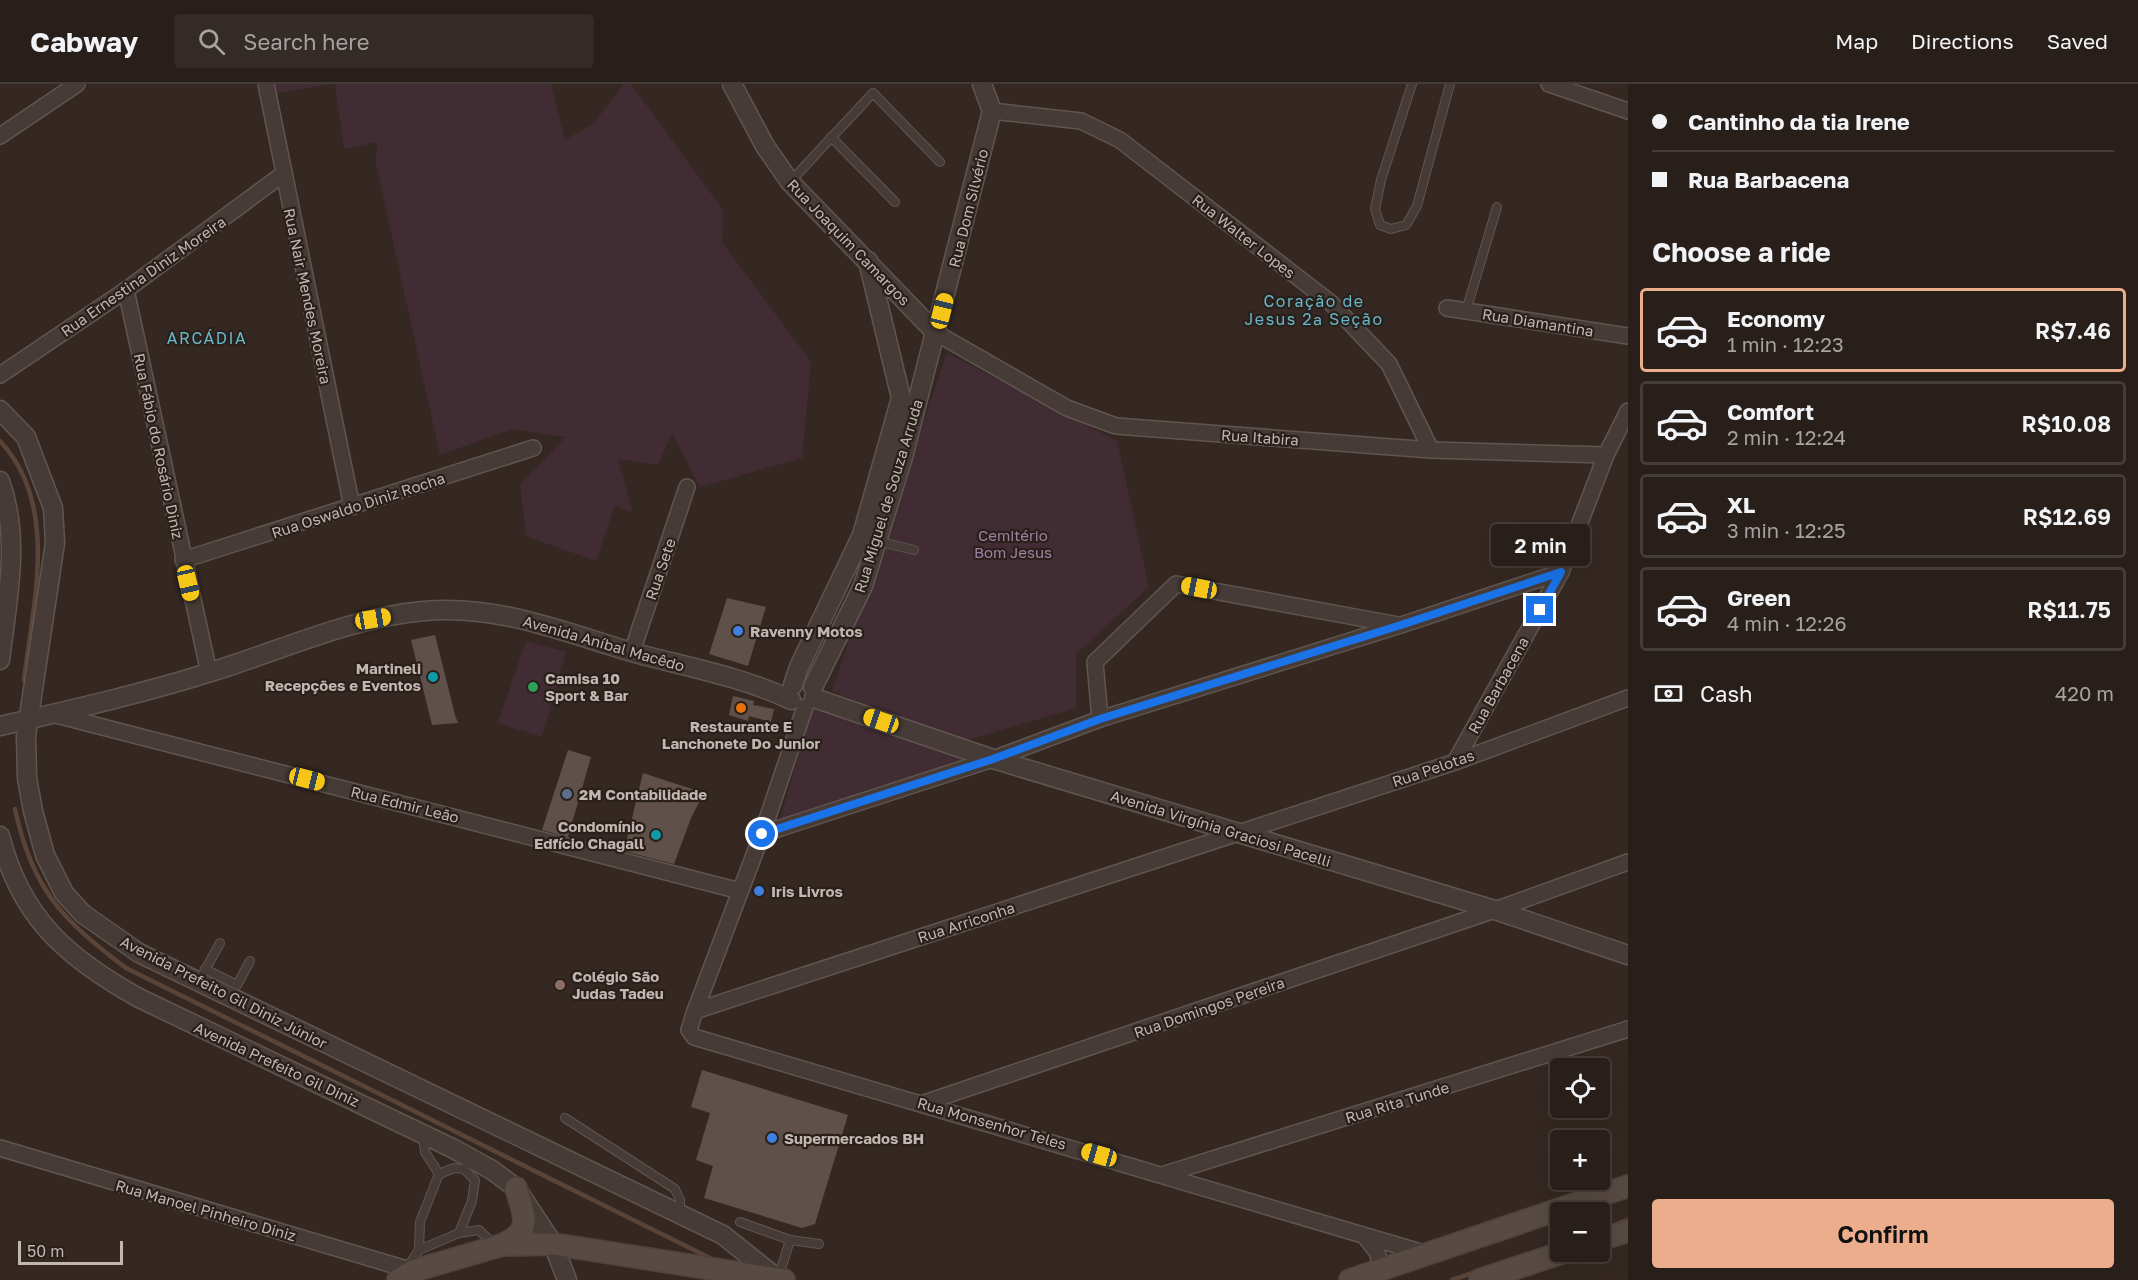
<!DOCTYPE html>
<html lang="en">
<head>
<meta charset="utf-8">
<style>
  body { margin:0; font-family:"Golos Text",sans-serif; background:#342b27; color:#f1f3f6; height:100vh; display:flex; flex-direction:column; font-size:22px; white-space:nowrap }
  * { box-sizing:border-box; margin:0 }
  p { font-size:20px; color:#a5a2a2 }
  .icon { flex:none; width:33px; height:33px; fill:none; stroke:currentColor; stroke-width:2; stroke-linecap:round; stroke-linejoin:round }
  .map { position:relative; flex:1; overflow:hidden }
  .drawer { display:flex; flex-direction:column; background:#281e1a; width:510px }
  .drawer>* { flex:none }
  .guide { display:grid; align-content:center; height:132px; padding:0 24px; background:#281e1a }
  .buttons { position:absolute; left:1550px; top:974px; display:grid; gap:12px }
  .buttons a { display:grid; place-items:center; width:60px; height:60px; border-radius:6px; background:#281e1a; box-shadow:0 6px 24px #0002,0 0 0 2px #443c39; font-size:30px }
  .scale { position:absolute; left:18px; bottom:15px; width:105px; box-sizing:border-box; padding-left:6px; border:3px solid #c2b6b0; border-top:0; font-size:16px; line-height:21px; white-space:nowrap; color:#c2b6b0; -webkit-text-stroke:4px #2a201b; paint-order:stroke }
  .end { position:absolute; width:27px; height:27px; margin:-14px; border:8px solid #1a73e8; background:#fff; box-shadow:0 0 0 3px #fff }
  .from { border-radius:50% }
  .bubble { position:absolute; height:42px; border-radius:6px; background:#281e1a; box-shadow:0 6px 24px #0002,0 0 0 2px #443c39; font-size:20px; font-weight:600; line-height:42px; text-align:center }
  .car { position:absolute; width:18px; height:36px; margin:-18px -9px; border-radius:8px; box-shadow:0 0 4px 2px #0007; background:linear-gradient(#f5c518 24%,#345 0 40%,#f5c518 0 76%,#345 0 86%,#f5c518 0) }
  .guide b { display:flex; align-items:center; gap:21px; height:57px; font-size:22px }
  .guide b+b { border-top:2px solid #443c39 }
  .guide i { width:15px; height:15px; background:#f1f3f6 }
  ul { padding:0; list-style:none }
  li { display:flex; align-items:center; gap:18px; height:84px; margin:0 12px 9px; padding:0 12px; border:3px solid #443c39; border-radius:6px }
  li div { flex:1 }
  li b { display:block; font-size:22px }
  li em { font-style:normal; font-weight:600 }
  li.on { border-color:#ecad8c }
  li>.icon { width:54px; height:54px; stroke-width:1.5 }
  h2 { padding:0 24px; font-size:27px; line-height:72px }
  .pay { display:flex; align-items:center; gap:15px; height:66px; padding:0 24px; font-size:22px }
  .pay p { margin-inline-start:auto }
  .button { display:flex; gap:12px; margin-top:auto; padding:12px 24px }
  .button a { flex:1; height:69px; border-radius:6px; background:#ecad8c; color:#111; font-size:24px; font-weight:600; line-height:69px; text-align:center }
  header { display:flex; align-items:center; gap:36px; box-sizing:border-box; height:84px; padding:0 30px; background:#281e1a; border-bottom:2px solid #443c39 }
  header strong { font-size:28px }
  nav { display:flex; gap:33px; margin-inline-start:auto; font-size:21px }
  .search { width:420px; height:54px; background:#342b27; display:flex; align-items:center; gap:15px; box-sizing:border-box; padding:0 21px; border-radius:6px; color:#a5a2a2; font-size:22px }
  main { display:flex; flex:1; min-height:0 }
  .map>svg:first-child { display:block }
  .green { fill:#412c34 }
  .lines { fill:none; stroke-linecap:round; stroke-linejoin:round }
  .stream { stroke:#5a4337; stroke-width:4.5 }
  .building { fill:#5f5049 }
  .service-casing { stroke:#605650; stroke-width:10 }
  .minor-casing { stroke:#605650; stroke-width:18 }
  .tertiary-casing { stroke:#605650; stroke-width:21 }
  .secondary-casing { stroke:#4f443f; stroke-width:24 }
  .service { stroke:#463b36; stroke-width:8 }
  .minor { stroke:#463b36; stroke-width:15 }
  .tertiary { stroke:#463b36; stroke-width:18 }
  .secondary { stroke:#584b44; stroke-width:21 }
  .route { stroke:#1a73e8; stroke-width:8 }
  .shop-dot { fill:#3f7fe0; stroke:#2a201b; stroke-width:2 }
  .culture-dot { fill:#0f9aa8; stroke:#2a201b; stroke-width:2 }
  .leisure-dot { fill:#2e9e5b; stroke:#2a201b; stroke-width:2 }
  .food-dot { fill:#e8710a; stroke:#2a201b; stroke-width:2 }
  .service-dot { fill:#5c6f8a; stroke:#2a201b; stroke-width:2 }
  .education-dot { fill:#8d6e63; stroke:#2a201b; stroke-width:2 }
  .labels { text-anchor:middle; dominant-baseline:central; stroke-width:4.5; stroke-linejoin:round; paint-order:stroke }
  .street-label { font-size:15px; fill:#c2b6b0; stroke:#2a201b }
  .park-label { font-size:15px; fill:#a080a1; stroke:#2a201b }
  .poi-label { font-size:15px; font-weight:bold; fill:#c2b6b0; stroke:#2a201b; text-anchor:start }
  .neighbourhood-label { font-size:16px; letter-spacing:1.5px; fill:#67b6c7; stroke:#2a201b }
</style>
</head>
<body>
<header>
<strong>Cabway</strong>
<div class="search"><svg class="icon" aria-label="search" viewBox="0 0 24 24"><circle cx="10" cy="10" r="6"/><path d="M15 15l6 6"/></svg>Search here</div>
<nav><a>Map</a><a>Directions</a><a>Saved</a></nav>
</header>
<main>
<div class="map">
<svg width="1628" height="1196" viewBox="0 0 1628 1196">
  <rect width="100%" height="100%" fill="#352822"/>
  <g class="green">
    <polygon points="272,0 332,0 273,10"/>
    <polygon points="335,0 551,0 565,56 594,39 624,0 631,0 723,126 722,158 811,278 802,374 700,403 672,349 658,381 618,375 633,429 615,421 596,477 526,452 520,401 566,353 512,345 440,371 376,80 377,58 344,65"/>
    <polygon points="947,269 1117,357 1149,503 1076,570 1076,624 961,658 832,607"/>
    <polygon points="526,557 566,568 542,653 498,639"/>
    <polygon points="813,622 977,674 779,739"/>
  </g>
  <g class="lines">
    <g class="stream">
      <path d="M0,357c60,64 33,161 24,239"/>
      <path d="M15,725c17,80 47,111 111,159l588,292"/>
      <polyline points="1619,1139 1628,1136"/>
      <polyline points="1452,1196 1478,1187"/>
    </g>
  </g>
  <g class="building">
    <polygon points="727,514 766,523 748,582 709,570"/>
    <polygon points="435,551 455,631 458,639 432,641 411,556"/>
    <polygon points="733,612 754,617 753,621 774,625 771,638 749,632 748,637 729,631"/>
    <polygon points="568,666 591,673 568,753 542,746"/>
    <polygon points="643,689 704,709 691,734 674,780 624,767"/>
    <polygon points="702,986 848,1031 815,1140 802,1144 704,1114 713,1082 696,1076 710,1029 691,1023"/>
  </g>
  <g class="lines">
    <defs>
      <g id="service">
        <polyline points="1412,0 1381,96 1375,125 1380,141 1391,145 1406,141 1417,122 1450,0"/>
        <polyline points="831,53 895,118"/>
        <polyline points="790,98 873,9 940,78"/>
        <polyline points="1466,227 1497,123"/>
        <polyline points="877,457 914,466"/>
        <polyline points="205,885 237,901 250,877"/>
        <polyline points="204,888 220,859"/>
        <polyline points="565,1034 675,1105 680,1116 680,1128"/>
        <polyline points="423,1051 425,1068 439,1090"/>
        <polyline points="740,1138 790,1156"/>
        <polyline points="419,1166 420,1138 439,1090 454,1084 464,1085 475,1096 472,1117 459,1149"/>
        <polyline points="407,1184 419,1166 459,1149 479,1146 493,1160"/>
        <polyline points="778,1195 790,1156 819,1160"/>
      </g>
      <g id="minor">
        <polyline points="266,0 352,423"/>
        <polyline points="1549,0 1628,27"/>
        <polyline points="992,27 1081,37 1120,56 1331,219 1389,280 1431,366"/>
        <polyline points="0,52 77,0"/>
        <polyline points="126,206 209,589"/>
        <polyline points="1447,224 1628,252"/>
        <polyline points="936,249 1067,324 1116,342 1431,366 1606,371"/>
        <polyline points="0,291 126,206 283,90"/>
        <polyline points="183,476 533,364"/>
        <polyline points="632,568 687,403"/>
        <polyline points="805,623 762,750 695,927 689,946 694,953 1427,1170"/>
        <polyline points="56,631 740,807"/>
        <polyline points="1100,635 1095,578 1176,500 1398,541"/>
        <polyline points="1455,678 1561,488 1606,371 1628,327"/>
        <polyline points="762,750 993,675 1100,635 1401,541 1561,488"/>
        <polyline points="695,927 1455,678 1628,614"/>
        <polyline points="924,1019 1495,826 1628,778"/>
        <polyline points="0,1064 413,1187"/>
        <polyline points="1165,1090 1628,945"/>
        <polyline points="1366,1154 1377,1168 1382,1185"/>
      </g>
      <g id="tertiary">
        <polyline points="732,0 765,62 790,98 936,249"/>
        <polyline points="0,326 26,353 53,424 55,459 26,652 27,694 33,727 45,771 64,809 83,830 139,869 723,1151 778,1195"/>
        <path d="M0,397c21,58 7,120 0,179"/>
        <polyline points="793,601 799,583 862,451 901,314 868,177"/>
        <polyline points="813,603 863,502 903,373 992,27 982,0"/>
        <polyline points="814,614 993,675 1495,826 1628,871"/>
        <path d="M0,642c70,-16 141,-32 211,-54 68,-21 142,-55 213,-61 74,-7 142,22 211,42 52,14 108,24 156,47"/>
        <path d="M0,752c21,82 67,122 139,162l313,150 40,22 24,18 37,56 14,36"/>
      </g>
      <g id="secondary">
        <polyline points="1599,1156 1628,1147"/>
        <path d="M502,1161c32,-15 22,-29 14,-57"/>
        <polyline points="398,1196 413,1187 502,1161 553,1160 784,1196"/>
        <polyline points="1350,1196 1628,1102"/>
        <polyline points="1480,1196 1567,1167"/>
      </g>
    </defs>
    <use href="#service" class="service-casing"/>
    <use href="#minor" class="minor-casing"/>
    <use href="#tertiary" class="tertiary-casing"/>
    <use href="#secondary" class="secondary-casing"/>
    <use href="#service" class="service"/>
    <use href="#minor" class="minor"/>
    <use href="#tertiary" class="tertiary"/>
    <use href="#secondary" class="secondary"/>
  </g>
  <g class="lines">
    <polyline class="route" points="762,750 993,675 1100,635 1401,541 1561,488 1540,526"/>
  </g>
  <g class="shop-dot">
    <circle cx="738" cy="547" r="6"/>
    <circle cx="759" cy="807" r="6"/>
    <circle cx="772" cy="1054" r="6"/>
  </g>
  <g class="culture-dot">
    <circle cx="433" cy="593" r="6"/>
    <circle cx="656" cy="751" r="6"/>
  </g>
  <circle class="leisure-dot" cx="533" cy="603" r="6"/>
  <circle class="food-dot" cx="741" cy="624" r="6"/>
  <circle class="service-dot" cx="567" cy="710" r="6"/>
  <circle class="education-dot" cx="560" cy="901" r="6"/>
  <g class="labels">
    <g class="street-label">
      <text transform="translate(968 124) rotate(-76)">Rua Dom Silvério</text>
      <text transform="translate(1244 152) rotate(38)">Rua Walter Lopes</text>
      <text transform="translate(849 158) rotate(46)">Rua Joaquim Camargos</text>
      <text transform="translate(143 192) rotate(-35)">Rua Ernestina Diniz Moreira</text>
      <text transform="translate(308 212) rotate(78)">Rua Nair Mendes Moreira</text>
      <text transform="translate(1538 238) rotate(9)">Rua Diamantina</text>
      <text transform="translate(1260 353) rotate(4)">Rua Itabira</text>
      <text transform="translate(159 362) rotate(78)">Rua Fábio do Rosário Diniz</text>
      <text transform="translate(888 412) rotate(-73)">Rua Miguel de Souza Arruda</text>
      <text transform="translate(358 421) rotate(-18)">Rua Oswaldo Diniz Rocha</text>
      <text transform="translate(660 485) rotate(-71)">Rua Sete</text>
      <text transform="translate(604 559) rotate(16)">Avenida Aníbal Macêdo</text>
      <text transform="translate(1498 601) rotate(-61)">Rua Barbacena</text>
      <text transform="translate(1433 684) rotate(-19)">Rua Pelotas</text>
      <text transform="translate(405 720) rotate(14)">Rua Edmir Leão</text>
      <text transform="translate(1221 744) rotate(17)">Avenida Virgínia Graciosi Pacelli</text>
      <text transform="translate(966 838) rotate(-18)">Rua Arriconha</text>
      <text transform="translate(224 908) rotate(27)">Avenida Prefeito Gil Diniz Júnior</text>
      <text transform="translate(1209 923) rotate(-19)">Rua Domingos Pereira</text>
      <text transform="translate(277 980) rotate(25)">Avenida Prefeito Gil Diniz</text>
      <text transform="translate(1397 1018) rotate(-17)">Rua Rita Tunde</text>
      <text transform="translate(992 1039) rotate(16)">Rua Monsenhor Teles</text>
      <text transform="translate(206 1126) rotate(16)">Rua Manoel Pinheiro Diniz</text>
    </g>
    <g class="park-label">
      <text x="1013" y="451">Cemitério<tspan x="1013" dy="17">Bom Jesus</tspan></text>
    </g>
    <g class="poi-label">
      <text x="750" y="547">Ravenny Motos</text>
      <text x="421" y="584" text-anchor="end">Martineli<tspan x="421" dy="17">Recepções e Eventos</tspan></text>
      <text x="545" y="594">Camisa 10<tspan x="545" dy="17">Sport &amp; Bar</tspan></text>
      <text x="741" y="642" text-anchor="middle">Restaurante E<tspan x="741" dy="17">Lanchonete Do Junior</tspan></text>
      <text x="579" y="710">2M Contabilidade</text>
      <text x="644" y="742" text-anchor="end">Condomínio<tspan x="644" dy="17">Edfício Chagall</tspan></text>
      <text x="771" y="807">Iris Livros</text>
      <text x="572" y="892">Colégio São<tspan x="572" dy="17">Judas Tadeu</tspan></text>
      <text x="784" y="1054">Supermercados BH</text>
    </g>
    <g class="neighbourhood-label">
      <text x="1314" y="217">Coração de<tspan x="1314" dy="18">Jesus 2ª Seção</tspan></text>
      <text x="207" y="254">ARCÁDIA</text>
    </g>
  </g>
</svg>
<div class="buttons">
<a><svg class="icon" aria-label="locate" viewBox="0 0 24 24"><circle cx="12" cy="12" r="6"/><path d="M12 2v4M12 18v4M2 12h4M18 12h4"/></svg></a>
<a>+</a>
<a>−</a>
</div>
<div class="scale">50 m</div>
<i class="end from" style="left:762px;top:750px"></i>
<i class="end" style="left:1540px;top:526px"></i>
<div class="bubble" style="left:1491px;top:440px;width:99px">2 min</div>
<i class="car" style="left:942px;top:227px;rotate:14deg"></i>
<i class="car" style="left:188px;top:499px;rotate:167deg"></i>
<i class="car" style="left:1199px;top:504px;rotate:281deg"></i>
<i class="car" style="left:373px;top:535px;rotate:80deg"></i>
<i class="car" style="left:881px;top:637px;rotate:289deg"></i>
<i class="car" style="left:307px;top:695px;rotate:104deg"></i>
<i class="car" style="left:1099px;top:1071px;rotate:286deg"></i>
</div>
<section class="drawer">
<div class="guide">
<b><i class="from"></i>Cantinho da tia Irene</b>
<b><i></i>Rua Barbacena</b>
</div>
<h2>Choose a ride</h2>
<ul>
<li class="on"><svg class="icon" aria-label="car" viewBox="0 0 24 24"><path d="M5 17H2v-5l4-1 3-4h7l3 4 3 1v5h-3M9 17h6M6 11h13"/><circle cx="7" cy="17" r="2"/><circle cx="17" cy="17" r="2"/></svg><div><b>Economy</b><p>1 min · 12:23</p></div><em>R$7.46</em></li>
<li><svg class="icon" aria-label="car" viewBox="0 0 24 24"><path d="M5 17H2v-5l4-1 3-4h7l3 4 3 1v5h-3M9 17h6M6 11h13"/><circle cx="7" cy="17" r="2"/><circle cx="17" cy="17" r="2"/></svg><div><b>Comfort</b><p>2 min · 12:24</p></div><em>R$10.08</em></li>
<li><svg class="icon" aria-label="car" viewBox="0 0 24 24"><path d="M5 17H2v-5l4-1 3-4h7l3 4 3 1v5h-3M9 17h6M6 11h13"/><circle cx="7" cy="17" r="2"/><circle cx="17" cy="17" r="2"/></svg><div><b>XL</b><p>3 min · 12:25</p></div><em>R$12.69</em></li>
<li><svg class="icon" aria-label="car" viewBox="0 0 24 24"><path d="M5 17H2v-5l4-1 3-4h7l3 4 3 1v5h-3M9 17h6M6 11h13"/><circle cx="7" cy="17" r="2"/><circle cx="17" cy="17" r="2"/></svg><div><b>Green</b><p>4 min · 12:26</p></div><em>R$11.75</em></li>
</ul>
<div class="pay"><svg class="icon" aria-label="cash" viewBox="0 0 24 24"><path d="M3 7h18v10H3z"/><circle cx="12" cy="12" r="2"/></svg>Cash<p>420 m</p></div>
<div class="button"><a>Confirm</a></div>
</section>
</main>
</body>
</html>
